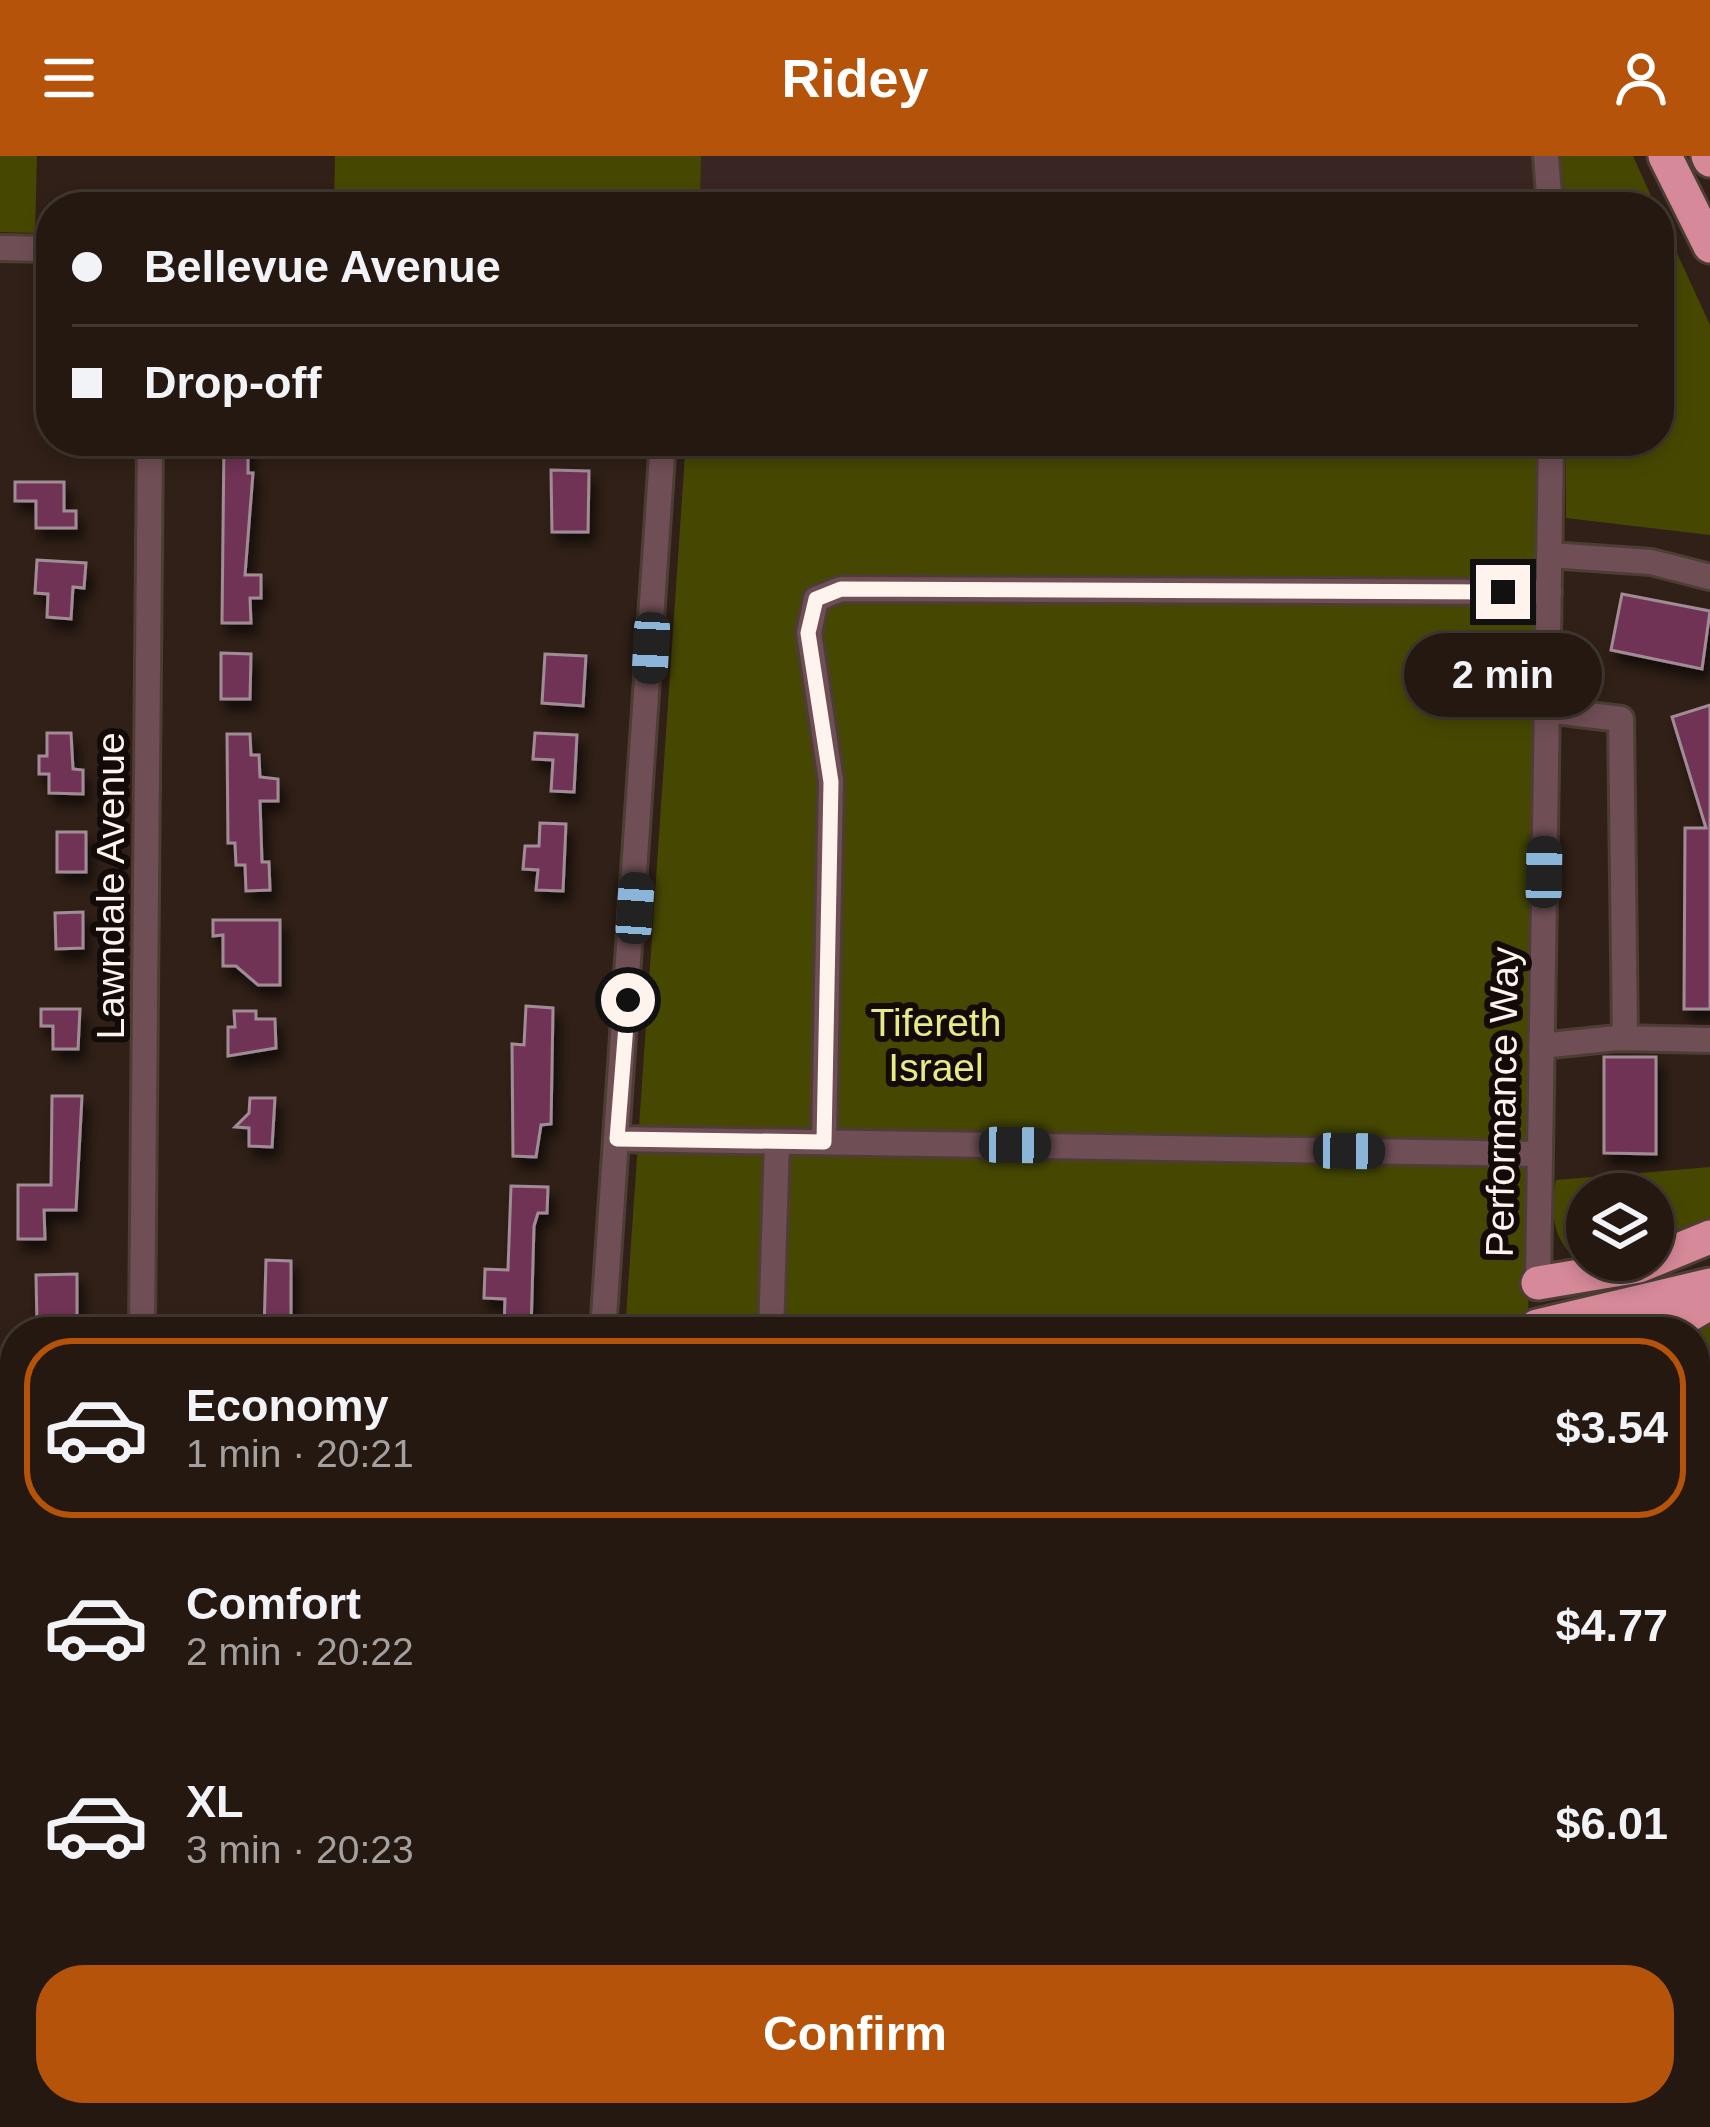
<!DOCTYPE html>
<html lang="en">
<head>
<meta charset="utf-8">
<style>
  body { margin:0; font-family:Arial,sans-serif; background:#2c211a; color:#f1f3f6; height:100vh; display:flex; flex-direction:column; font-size:45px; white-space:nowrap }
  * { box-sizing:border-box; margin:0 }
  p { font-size:39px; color:#a3a09f }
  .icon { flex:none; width:66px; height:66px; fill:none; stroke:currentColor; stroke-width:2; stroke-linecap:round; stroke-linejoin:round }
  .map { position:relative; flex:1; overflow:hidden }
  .panel { position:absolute; left:0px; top:1161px; width:1710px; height:810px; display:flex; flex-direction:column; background:#241811; border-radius:48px 48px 0 0; box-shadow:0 6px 18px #0003,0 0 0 3px #413731 }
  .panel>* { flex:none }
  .banner { position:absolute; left:36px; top:36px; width:1638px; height:264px; border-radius:48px; box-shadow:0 6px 18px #0003,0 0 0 3px #413731; display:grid; align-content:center; height:264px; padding:0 36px; background:#241811 }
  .fabs { position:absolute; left:1566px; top:1017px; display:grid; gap:24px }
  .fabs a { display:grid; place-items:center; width:108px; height:108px; border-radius:50%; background:#241811; box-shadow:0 6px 18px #0003,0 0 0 3px #413731; font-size:60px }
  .end { position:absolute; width:54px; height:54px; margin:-27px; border:15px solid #fef3ed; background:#111; box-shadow:0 0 0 6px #111 }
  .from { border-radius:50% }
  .bubble { position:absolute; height:84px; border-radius:42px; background:#241811; box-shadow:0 6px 18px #0003,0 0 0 3px #413731; font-size:39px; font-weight:700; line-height:84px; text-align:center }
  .car { position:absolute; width:36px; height:72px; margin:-36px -18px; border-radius:15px; box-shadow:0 0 9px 3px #0007; background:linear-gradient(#222 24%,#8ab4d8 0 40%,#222 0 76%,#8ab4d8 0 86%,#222 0) }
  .banner b { display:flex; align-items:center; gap:42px; height:114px; font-size:45px }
  .banner b+b { border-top:3px solid #413731 }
  .banner i { width:30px; height:30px; background:#f1f3f6 }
  ul { padding:21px 0 0; list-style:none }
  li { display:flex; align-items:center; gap:36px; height:180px; margin:0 24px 18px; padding:0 12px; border:6px solid transparent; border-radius:48px }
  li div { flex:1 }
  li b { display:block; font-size:45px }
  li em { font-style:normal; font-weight:700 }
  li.current { border-color:#b45309 }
  li>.icon { width:108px; height:108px; stroke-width:1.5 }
  .cta { display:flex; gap:24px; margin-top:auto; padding:24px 36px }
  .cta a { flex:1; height:138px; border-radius:48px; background:#b45309; color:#fff; font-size:48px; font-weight:700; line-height:138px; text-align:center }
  header { display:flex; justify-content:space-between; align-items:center; height:156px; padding:0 36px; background:#b45309; color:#fff; font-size:54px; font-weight:700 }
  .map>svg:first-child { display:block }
  .industrial { fill:#392623 }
  .green { fill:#464802 }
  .building { fill:#703355; stroke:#a18c96; stroke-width:3; filter:url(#shadow) }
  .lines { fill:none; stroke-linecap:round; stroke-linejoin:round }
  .minor-casing { stroke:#4d3e35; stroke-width:30 }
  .major-casing { stroke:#4d3e35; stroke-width:36 }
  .highway-casing { stroke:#4d3e35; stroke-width:39 }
  .minor { stroke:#6f4f55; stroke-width:24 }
  .major { stroke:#b97886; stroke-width:30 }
  .highway { stroke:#d68999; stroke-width:33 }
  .route { stroke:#fef3ed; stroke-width:15 }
  .labels { text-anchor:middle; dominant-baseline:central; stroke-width:12; stroke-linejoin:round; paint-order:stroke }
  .street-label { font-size:39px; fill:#fef3ed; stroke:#120b08 }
  .park-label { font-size:39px; fill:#e5eb85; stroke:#120b08 }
</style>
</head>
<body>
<header><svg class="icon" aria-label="menu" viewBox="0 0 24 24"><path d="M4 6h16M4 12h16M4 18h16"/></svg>Ridey<svg class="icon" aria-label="person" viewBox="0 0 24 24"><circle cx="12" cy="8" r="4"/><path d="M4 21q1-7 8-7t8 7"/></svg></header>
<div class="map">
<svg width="1710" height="1971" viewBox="0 0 1710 1971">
  <defs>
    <filter id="shadow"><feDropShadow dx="5.5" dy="10" stdDeviation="6" flood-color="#0009"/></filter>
  </defs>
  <rect width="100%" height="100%" fill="#302017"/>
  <g class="industrial">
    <polygon points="701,0 1559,0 1565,51 700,51"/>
    <polygon points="1710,1732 1710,1971 1596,1971 1597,1956 1695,1956 1695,1734"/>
  </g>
  <g class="green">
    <polygon points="0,0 37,0 35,77 0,76"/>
    <polygon points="335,0 701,0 700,51 334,51"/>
    <polygon points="1559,0 1633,0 1656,51 1565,51"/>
    <polygon points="1659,58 1710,169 1710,379 1566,362 1566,285 1659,285"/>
    <polygon points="686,285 1537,285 1528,1176 625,1176"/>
    <path d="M1710,1011v53l-57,24v-50h-66v66l-2,5c-31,-19 -36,-49 -29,-85z"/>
    <polygon points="1710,1160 1710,1529 1695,1523 1695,1176 1678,1176"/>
    <rect x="1219" y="1956" width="296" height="15"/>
  </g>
  <g class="building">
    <polygon points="224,285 248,285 248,317 253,317 245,419 261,419 261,442 250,442 251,467 222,467"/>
    <polygon points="551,314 589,315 588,376 552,376"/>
    <polygon points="15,326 64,326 64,355 76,355 76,372 36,372 36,345 15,345"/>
    <polygon points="37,404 86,407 84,432 73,431 71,463 47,461 48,438 35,437"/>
    <polygon points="1622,438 1710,455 1702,513 1611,494"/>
    <polygon points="221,497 251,498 250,543 221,543"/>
    <polygon points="545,498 586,500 583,550 542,547"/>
    <polygon points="1710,549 1710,853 1684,853 1685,672 1706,672 1672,561"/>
    <polygon points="47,577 71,577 73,613 83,614 83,638 49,637 49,618 39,618 39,600 47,600"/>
    <polygon points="535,577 577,579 574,636 551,635 553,604 533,603"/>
    <polygon points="227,578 250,578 251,599 259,599 260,621 278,623 278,645 260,645 262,706 269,706 270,734 246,735 245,709 236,709 235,687 228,687"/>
    <polygon points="540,667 566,668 563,735 536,734 538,714 523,713 525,690 539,690"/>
    <rect x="57" y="676" width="29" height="40"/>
    <polygon points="83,756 83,792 56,793 55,757"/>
    <polygon points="213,764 280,764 280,829 258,829 236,810 223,810 223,779 213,780"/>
    <polygon points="526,850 553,852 551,968 541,969 536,1001 513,1000 512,888 524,889"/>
    <polygon points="41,853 80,853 78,893 53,893 53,870 41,870"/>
    <polygon points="234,855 256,855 256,863 275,863 276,892 228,900 228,871 235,871"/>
    <polygon points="1604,901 1656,901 1656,998 1604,997"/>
    <polygon points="52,940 82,940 76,1054 44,1054 45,1083 18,1083 18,1029 51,1029"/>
    <polygon points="250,942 275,942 272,991 249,990 249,972 235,971 249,957"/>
    <polygon points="511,1030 548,1031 547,1057 538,1057 534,1070 531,1175 504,1174 505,1143 484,1142 485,1113 508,1114"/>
    <polygon points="266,1104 291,1105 291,1176 264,1176"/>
    <polygon points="77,1118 77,1169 37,1169 36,1119"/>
  </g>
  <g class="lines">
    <defs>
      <g id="minor">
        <polyline points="1546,0 1550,51"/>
        <polyline points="0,92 51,93"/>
        <polyline points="1549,399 1651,406 1710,421"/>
        <polyline points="1546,554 1621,563 1625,882"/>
        <polyline points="1541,890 1617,882 1710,884"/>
        <polyline points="617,983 1539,998"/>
        <polyline points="824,986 831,625 809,477 816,443 841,433 1549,436"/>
        <polyline points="1538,1127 1551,285"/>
        <polyline points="142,1176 150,285"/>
        <polyline points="603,1176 663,285"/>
        <polyline points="771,1176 777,986"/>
        <polyline points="1695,1911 1710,1902"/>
        <polyline points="1531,1956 1616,1956"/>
        <polyline points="136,1971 136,1956"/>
      </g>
      <g id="major">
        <polyline points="1695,1610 1710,1607"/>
        <polyline points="1695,1644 1710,1641"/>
        <polyline points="536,1971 562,1956"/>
      </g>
      <g id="highway">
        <polyline points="1665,0 1710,90"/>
        <polyline points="1708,0 1710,4"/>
        <polyline points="1538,1127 1639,1110 1710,1081"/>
        <polyline points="1537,1170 1710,1129"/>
        <polyline points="1660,1176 1710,1147"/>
        <polyline points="1695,1539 1710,1546"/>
      </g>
    </defs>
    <use href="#minor" class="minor-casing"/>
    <use href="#major" class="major-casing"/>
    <use href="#highway" class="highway-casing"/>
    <use href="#minor" class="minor"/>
    <use href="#major" class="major"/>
    <use href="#highway" class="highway"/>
  </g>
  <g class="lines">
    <polyline class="route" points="628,844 617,983 824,986 831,626 808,477 816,443 841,433 1503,436"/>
  </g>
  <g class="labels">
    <g class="street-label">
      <text transform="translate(110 730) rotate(-90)">Lawndale Avenue</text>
      <text transform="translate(1502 946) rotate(-89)">Performance Way</text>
    </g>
    <g class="park-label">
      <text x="936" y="866">Tifereth<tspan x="936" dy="45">Israel</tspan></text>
    </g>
  </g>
</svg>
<div class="fabs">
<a><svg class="icon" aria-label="layers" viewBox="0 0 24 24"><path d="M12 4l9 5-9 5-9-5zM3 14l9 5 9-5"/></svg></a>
</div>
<i class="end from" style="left:628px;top:844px"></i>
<i class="end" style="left:1503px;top:436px"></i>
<div class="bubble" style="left:1404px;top:477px;width:198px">2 min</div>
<i class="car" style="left:651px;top:492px;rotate:183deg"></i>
<i class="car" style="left:1544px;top:716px;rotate:1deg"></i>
<i class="car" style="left:635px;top:752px;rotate:4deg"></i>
<i class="car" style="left:1015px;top:989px;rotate:91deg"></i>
<i class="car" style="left:1349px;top:995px;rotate:91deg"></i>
<div class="banner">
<b><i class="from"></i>Bellevue Avenue</b>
<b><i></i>Drop-off</b>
</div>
<section class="panel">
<ul>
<li class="current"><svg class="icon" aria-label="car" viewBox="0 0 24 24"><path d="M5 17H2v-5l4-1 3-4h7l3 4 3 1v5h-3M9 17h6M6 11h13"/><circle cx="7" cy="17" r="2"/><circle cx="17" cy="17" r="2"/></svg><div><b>Economy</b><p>1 min · 20:21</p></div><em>$3.54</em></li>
<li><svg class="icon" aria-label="car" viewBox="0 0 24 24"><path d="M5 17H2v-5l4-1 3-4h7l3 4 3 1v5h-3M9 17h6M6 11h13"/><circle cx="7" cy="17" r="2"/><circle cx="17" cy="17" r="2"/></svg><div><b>Comfort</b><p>2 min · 20:22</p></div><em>$4.77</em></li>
<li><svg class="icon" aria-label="car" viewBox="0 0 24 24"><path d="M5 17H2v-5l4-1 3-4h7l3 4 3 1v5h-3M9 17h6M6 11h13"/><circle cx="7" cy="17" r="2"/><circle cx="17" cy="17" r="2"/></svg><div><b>XL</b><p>3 min · 20:23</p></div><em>$6.01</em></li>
</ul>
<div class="cta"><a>Confirm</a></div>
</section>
</div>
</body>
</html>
